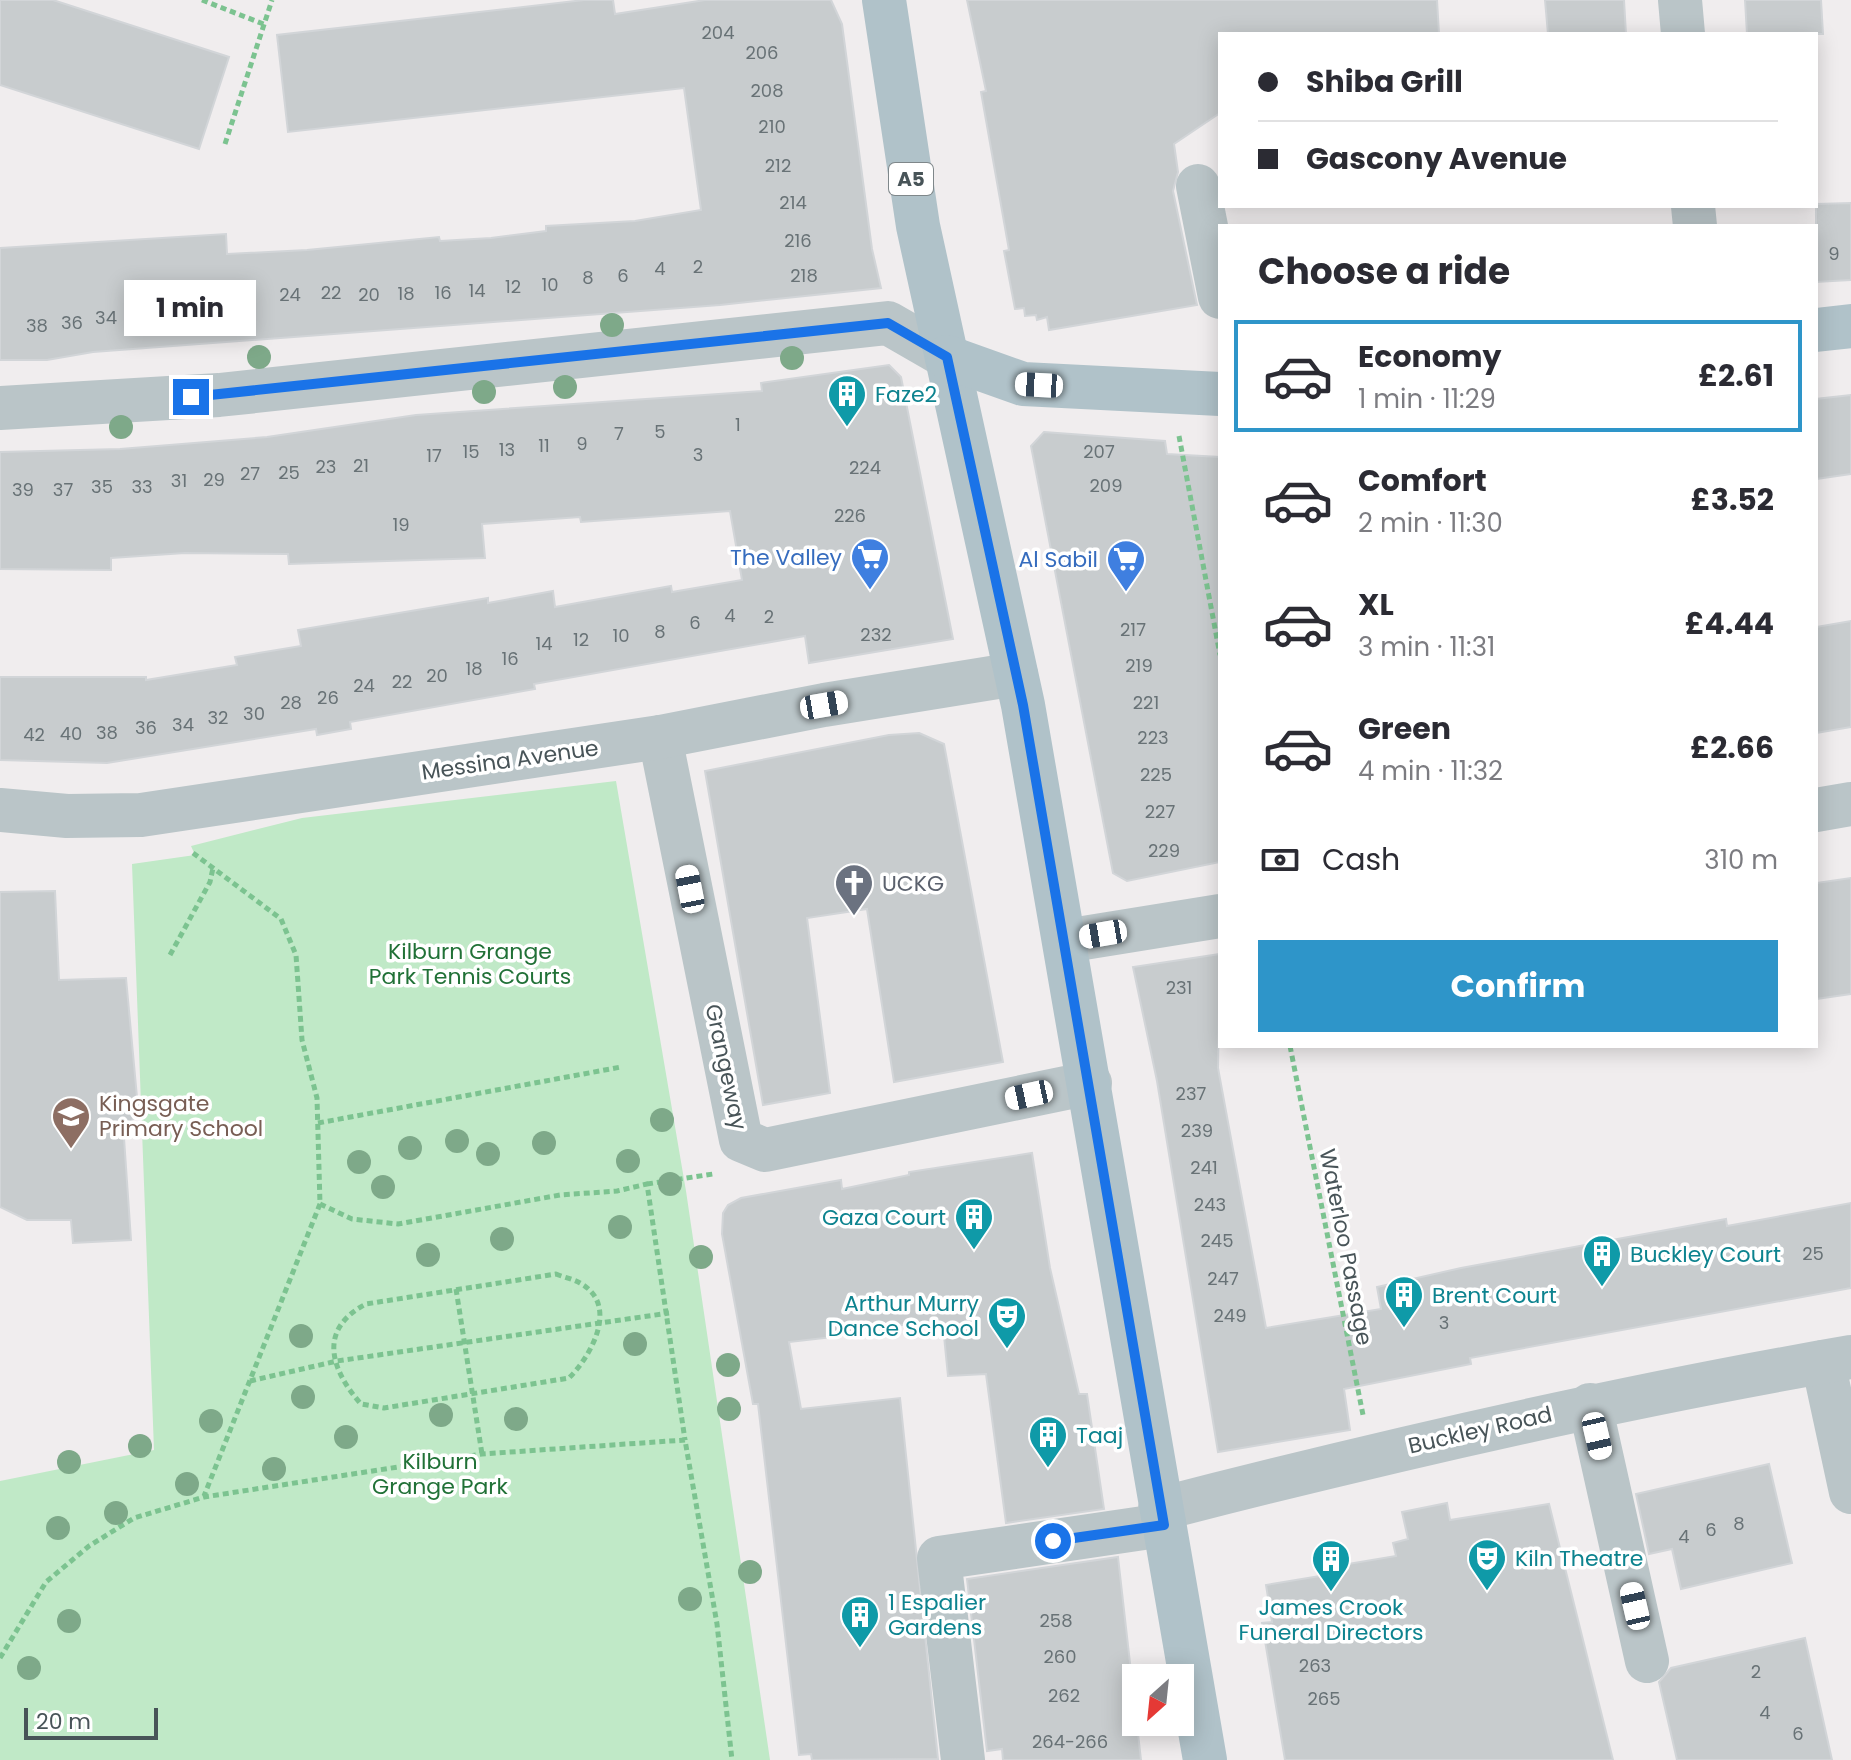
<!DOCTYPE html>
<html lang="en">
<head>
<meta charset="utf-8">
<style>
  body { margin:0; font-family:Poppins,sans-serif; background:#f7f7f7; color:#2b2b33; height:100vh; display:flex; flex-direction:column; font-size:30px; white-space:nowrap }
  * { box-sizing:border-box; margin:0 }
  p { font-size:26px; color:#7c7c81 }
  .icon { flex:none; width:44px; height:44px; fill:none; stroke:currentColor; stroke-width:2; stroke-linecap:round; stroke-linejoin:round }
  .map { position:relative; flex:1; overflow:hidden }
  .details { position:absolute; left:1218px; top:224px; width:600px; height:824px; display:flex; flex-direction:column; background:#fff; border-radius:0px; box-shadow:0 4px 20px #0003 }
  .details>* { flex:none }
  .banner { position:absolute; left:1218px; top:32px; width:600px; height:176px; border-radius:0px; box-shadow:0 4px 20px #0003; display:grid; align-content:center; height:176px; padding:0 40px; background:#fff }
  .needle { width:52px; rotate:207deg }
  .fabs { position:absolute; left:1122px; top:1664px; display:grid; gap:16px }
  .fabs a { display:grid; place-items:center; width:72px; height:72px; border-radius:0px; background:#fff; box-shadow:0 4px 20px #0003; font-size:40px }
  .scale { position:absolute; left:24px; bottom:20px; width:134px; box-sizing:border-box; padding-left:8px; border:4px solid #485458; border-top:0; font-size:22px; line-height:28px; white-space:nowrap; color:#485458; -webkit-text-stroke:6px #fff; paint-order:stroke }
  .end { position:absolute; width:36px; height:36px; margin:-18px; border:10px solid #1a73e8; background:#fff; box-shadow:0 0 0 4px #fff }
  .from { border-radius:50% }
  .bubble { position:absolute; height:56px; border-radius:0px; background:#fff; box-shadow:0 4px 20px #0003; font-size:26px; font-weight:700; line-height:56px; text-align:center }
  .car { position:absolute; width:24px; height:48px; margin:-24px -12px; border-radius:10px; box-shadow:0 0 6px 2px #0007; background:linear-gradient(#fff 24%,#345 0 40%,#fff 0 76%,#345 0 86%,#fff 0) }
  .banner b { display:flex; align-items:center; gap:28px; height:76px; font-size:30px }
  .banner b+b { border-top:2px solid #e1e1e2 }
  .banner i { width:20px; height:20px; background:#2b2b33 }
  ul { padding:0; list-style:none }
  li { display:flex; align-items:center; gap:24px; height:112px; margin:0 16px 12px; padding:0 24px; border:4px solid transparent; border-radius:0px }
  li div { flex:1 }
  li b { display:block; font-size:30px }
  li em { font-style:normal; font-weight:700 }
  li.selected { border-color:#2e95c9 }
  li>.icon { width:72px; height:72px; stroke-width:1.5 }
  h2 { padding:0 40px; font-size:36px; line-height:96px }
  .pay { display:flex; align-items:center; gap:20px; height:88px; padding:0 40px; font-size:30px }
  .pay p { margin-inline-start:auto }
  .primary-button { display:flex; gap:16px; margin-top:auto; padding:16px 40px }
  .primary-button a { flex:1; height:92px; border-radius:0px; background:#2e95c9; color:#fff; font-size:32px; font-weight:700; line-height:92px; text-align:center }
  .map>svg:first-child { display:block }
  .green { fill:#c0e9c7 }
  .building { fill:#c8ccce; stroke:#d2d5d8; stroke-width:2 }
  .lines { fill:none; stroke-linecap:round; stroke-linejoin:round }
  .path { stroke:#7cc390; stroke-width:5; stroke-dasharray:6 4; stroke-linecap:butt }
  .minor { stroke:#bac5c8; stroke-width:44 }
  .major { stroke:#b0c2c9; stroke-width:44 }
  .tree { fill:#7ea989 }
  .route { stroke:#1a73e8; stroke-width:10 }
  .labels { text-anchor:middle; dominant-baseline:central; stroke-width:7; stroke-linejoin:round; paint-order:stroke }
  .number-label { font-size:18px; fill:#687276 }
  .shield { fill:#fff; stroke:#7f878a; stroke-width:2 }
  .shield-label { font-size:20px; font-weight:bold; fill:#485458 }
  .culture-label { font-size:22px; fill:#0d838f; stroke:#fff; text-anchor:start }
  .shop-label { font-size:22px; fill:#366cbe; stroke:#fff; text-anchor:end }
  .street-label { font-size:22px; fill:#485458; stroke:#fff }
  .worship-label { font-size:22px; fill:#5b616d; stroke:#fff; text-anchor:start }
  .park-label { font-size:22px; fill:#217137; stroke:#fff }
  .education-label { font-size:22px; fill:#785e54; stroke:#fff; text-anchor:start }
</style>
</head>
<body>
<div class="map">
<svg width="1851" height="1760" viewBox="0 0 1851 1760">
  <rect width="100%" height="100%" fill="#f0edee"/>
  <polygon class="green" points="616,781 686,1191 770,1760 0,1760 0,1481 154,1450 132,864 195,855 191,846 302,818"/>
  <g class="building">
    <polygon points="0,0 53,0 229,57 199,149 0,85"/>
    <polygon points="584,0 613,0 615,14 705,0 831,0 842,24 872,249 881,288 720,305 93,352 47,360 0,360 0,248 226,234 227,254 307,250 439,237 440,241 491,238 546,231 546,226 635,221 701,210 684,88 288,132 277,35"/>
    <polygon points="967,0 1437,0 1439,34 1220,34 1220,113 1174,144 1178,172 1173,191 1197,305 1049,330 1047,317 1037,320 1036,315 1025,316 1024,308 1015,309 1004,251 1009,250 981,92 986,91"/>
    <polygon points="1545,0 1624,0 1626,34 1548,34"/>
    <polygon points="1745,0 1821,0 1823,34 1747,34"/>
    <polygon points="1851,203 1851,280 1816,282 1816,204"/>
    <polygon points="889,365 901,377 953,639 809,663 805,636 534,684 535,689 350,722 351,729 317,735 316,729 107,763 0,760 0,677 146,677 146,680 237,665 235,657 301,646 298,630 488,598 488,603 553,591 555,607 671,586 672,592 742,580 730,511 581,522 580,517 482,524 485,558 289,564 288,554 185,553 111,558 111,570 0,569 0,452 120,449 267,437 416,415 762,391 761,383"/>
    <polygon points="1851,395 1851,474 1816,479 1816,399"/>
    <polygon points="1044,432 1165,441 1167,454 1220,457 1220,862 1127,881 1113,873 1031,446"/>
    <polygon points="1851,621 1851,727 1816,733 1816,627"/>
    <polygon points="919,733 944,744 1003,1062 894,1082 867,909 807,918 830,1093 763,1105 705,771 889,735"/>
    <polygon points="1851,878 1851,994 1816,999 1816,883"/>
    <polygon points="55,891 59,980 126,978 138,1108 124,1138 131,1240 73,1243 71,1220 27,1220 0,1207 0,892"/>
    <polygon points="1220,954 1218,1068 1266,1328 1381,1309 1377,1287 1461,1268 1726,1219 1727,1226 1851,1203 1851,1288 1470,1358 1471,1364 1344,1389 1350,1430 1218,1452 1157,1081 1133,967"/>
    <polygon points="1032,1153 1050,1268 1079,1394 1087,1394 1104,1509 1006,1523 986,1374 948,1376 943,1326 868,1324 867,1333 789,1342 801,1409 900,1398 938,1759 812,1760 811,1754 799,1755 758,1404 753,1404 722,1234 723,1213 728,1205 741,1198 841,1180 842,1189 909,1175 909,1172"/>
    <polygon points="1769,1464 1792,1563 1681,1589 1672,1549 1649,1554 1636,1494"/>
    <polygon points="1447,1503 1450,1520 1549,1504 1613,1760 1285,1760 1262,1623 1272,1622 1266,1585 1320,1576 1318,1569 1396,1556 1393,1543 1408,1539 1402,1512"/>
    <polygon points="1118,1557 1141,1760 1003,1760 1002,1749 987,1751 967,1579"/>
    <polygon points="1805,1638 1832,1760 1677,1760 1659,1682 1671,1668"/>
  </g>
  <g class="lines">
    <g class="path">
      <polyline points="202,0 266,25"/>
      <polyline points="225,144 272,0"/>
      <polyline points="1179,436 1220,655"/>
      <polyline points="193,853 281,919 296,955 302,1040 317,1098 320,1204 204,1496"/>
      <polyline points="170,955 210,882 213,868"/>
      <polyline points="1290,1046 1363,1415"/>
      <polyline points="318,1123 621,1067"/>
      <polyline points="647,1184 713,1174"/>
      <polyline points="320,1204 352,1219 398,1224 560,1195 617,1191 647,1184 685,1440"/>
      <path d="M556,1274c7,3 17,5 24,9 40,22 11,73 -11,95l-185,30 -23,-4c-31,-35 -43,-75 5,-100z"/>
      <polyline points="456,1289 482,1454"/>
      <polyline points="250,1381 337,1361 669,1313"/>
      <polyline points="0,1658 46,1582 89,1546 134,1518 204,1497 482,1454 685,1440 717,1624 732,1760"/>
    </g>
    <g class="minor">
      <polyline points="1680,0 1683,34"/>
      <polyline points="1198,186 1220,297"/>
      <polyline points="1693,206 1695,226"/>
      <polyline points="0,408 219,395 888,323 947,357"/>
      <polyline points="660,737 741,1140 765,1150 1090,1083"/>
      <polyline points="0,810 67,816 141,815 660,737 824,705 1016,674"/>
      <polyline points="1816,810 1851,804"/>
      <polyline points="1065,941 1220,916"/>
      <polyline points="1823,1362 1851,1492"/>
      <polyline points="1590,1405 1647,1661"/>
      <path d="M1160,1509c229,-59 458,-112 691,-152"/>
      <polyline points="963,1760 939,1558 1164,1525"/>
    </g>
    <g class="major">
      <polyline points="884,0 918,226 1023,705 1205,1760"/>
      <polyline points="1816,330 1851,326"/>
      <polyline points="947,357 1023,384 1220,394"/>
    </g>
  </g>
  <g class="tree">
    <circle cx="612" cy="325" r="12"/>
    <circle cx="259" cy="357" r="12"/>
    <circle cx="792" cy="358" r="12"/>
    <circle cx="565" cy="387" r="12"/>
    <circle cx="484" cy="392" r="12"/>
    <circle cx="121" cy="427" r="12"/>
    <circle cx="662" cy="1120" r="12"/>
    <circle cx="457" cy="1141" r="12"/>
    <circle cx="544" cy="1143" r="12"/>
    <circle cx="410" cy="1148" r="12"/>
    <circle cx="488" cy="1154" r="12"/>
    <circle cx="628" cy="1161" r="12"/>
    <circle cx="359" cy="1162" r="12"/>
    <circle cx="670" cy="1184" r="12"/>
    <circle cx="383" cy="1187" r="12"/>
    <circle cx="620" cy="1227" r="12"/>
    <circle cx="502" cy="1239" r="12"/>
    <circle cx="428" cy="1255" r="12"/>
    <circle cx="701" cy="1257" r="12"/>
    <circle cx="301" cy="1336" r="12"/>
    <circle cx="635" cy="1344" r="12"/>
    <circle cx="728" cy="1365" r="12"/>
    <circle cx="303" cy="1397" r="12"/>
    <circle cx="729" cy="1409" r="12"/>
    <circle cx="441" cy="1415" r="12"/>
    <circle cx="516" cy="1419" r="12"/>
    <circle cx="211" cy="1421" r="12"/>
    <circle cx="346" cy="1437" r="12"/>
    <circle cx="140" cy="1446" r="12"/>
    <circle cx="69" cy="1462" r="12"/>
    <circle cx="274" cy="1469" r="12"/>
    <circle cx="187" cy="1484" r="12"/>
    <circle cx="116" cy="1513" r="12"/>
    <circle cx="58" cy="1528" r="12"/>
    <circle cx="750" cy="1572" r="12"/>
    <circle cx="690" cy="1599" r="12"/>
    <circle cx="69" cy="1621" r="12"/>
    <circle cx="29" cy="1668" r="12"/>
  </g>
  <g class="lines">
    <polyline class="route" points="191,397 888,323 947,357 1023,705 1164,1525 1053,1541"/>
  </g>
  <defs>
    <symbol id="building-pin" viewBox="-11 -11 22 30"><path d="M0 17L-7.5 6A9.5 9.5 0 1 1 7.5 6Z" fill="#0f9aa8" stroke="#fff"/><path d="M-4-6H4V6H1V3H-1V6H-4ZM-2.5-4.3h1.7v1.8h-1.7ZM.8-4.3h1.7v1.8H.8ZM-2.5-1h1.7V.8h-1.7ZM.8-1h1.7V.8H.8Z" fill="#fff"/></symbol>
    <symbol id="supermarket-pin" viewBox="-11 -11 22 30"><path d="M0 17L-7.5 6A9.5 9.5 0 1 1 7.5 6Z" fill="#3f7fe0" stroke="#fff"/><path d="M-6-5.5h2.5l.6 2H6L4.5 2H-2.5L-4.4-4H-6ZM-1.5 3.2a1.3 1.3 0 1 0 .1 0ZM3 3.2a1.3 1.3 0 1 0 .1 0Z" fill="#fff"/></symbol>
    <symbol id="church-pin" viewBox="-11 -11 22 30"><path d="M0 17L-7.5 6A9.5 9.5 0 1 1 7.5 6Z" fill="#6b7280" stroke="#fff"/><path d="M-1.2-6h2.4v3.5h3.3v2.4h-3.3V6h-2.4V-.1h-3.3v-2.4h3.3Z" fill="#fff"/></symbol>
    <symbol id="school-pin" viewBox="-11 -11 22 30"><path d="M0 17L-7.5 6A9.5 9.5 0 1 1 7.5 6Z" fill="#8d6e63" stroke="#fff"/><path d="M0-5L7-2L0 1L-7-2ZM-4 1L0 2.5L4 1V4Q0 6-4 4Z" fill="#fff"/></symbol>
    <symbol id="theatre-pin" viewBox="-11 -11 22 30"><path d="M0 17L-7.5 6A9.5 9.5 0 1 1 7.5 6Z" fill="#0f9aa8" stroke="#fff"/><path d="M-5-5.5Q0-4 5-5.5V0Q5 5 0 6Q-5 5-5 0ZM-3.3-2.5H-1v1.5H-3.3ZM1-2.5H3.3v1.5H1ZM-2.8 1Q0 5.5 2.8 1Z" fill="#fff"/></symbol>
  </defs>
  <g fill-rule="evenodd">
    <use href="#building-pin" x="825" y="372" width="44" height="60"/>
    <use href="#supermarket-pin" x="848" y="535" width="44" height="60"/>
    <use href="#supermarket-pin" x="1104" y="537" width="44" height="60"/>
    <use href="#church-pin" x="832" y="861" width="44" height="60"/>
    <use href="#school-pin" x="49" y="1094" width="44" height="60"/>
    <use href="#building-pin" x="952" y="1195" width="44" height="60"/>
    <use href="#building-pin" x="1580" y="1232" width="44" height="60"/>
    <use href="#building-pin" x="1382" y="1273" width="44" height="60"/>
    <use href="#theatre-pin" x="985" y="1294" width="44" height="60"/>
    <use href="#building-pin" x="1026" y="1413" width="44" height="60"/>
    <use href="#theatre-pin" x="1465" y="1536" width="44" height="60"/>
    <use href="#building-pin" x="1309" y="1537" width="44" height="60"/>
    <use href="#building-pin" x="838" y="1593" width="44" height="60"/>
  </g>
  <g class="labels">
    <g class="number-label">
      <text x="718" y="32">204</text>
      <text x="762" y="52">206</text>
      <text x="767" y="90">208</text>
      <text x="772" y="126">210</text>
      <text x="778" y="165">212</text>
      <text x="793" y="202">214</text>
      <text x="798" y="240">216</text>
      <text x="1834" y="253">9</text>
      <text x="698" y="266">2</text>
      <text x="660" y="268">4</text>
      <text x="623" y="275">6</text>
      <text x="804" y="275">218</text>
      <text x="588" y="277">8</text>
      <text x="550" y="284">10</text>
      <text x="513" y="286">12</text>
      <text x="477" y="290">14</text>
      <text x="331" y="292">22</text>
      <text x="443" y="292">16</text>
      <text x="406" y="293">18</text>
      <text x="290" y="294">24</text>
      <text x="369" y="294">20</text>
      <text x="106" y="317">34</text>
      <text x="72" y="322">36</text>
      <text x="37" y="325">38</text>
      <text x="738" y="424">1</text>
      <text x="660" y="431">5</text>
      <text x="619" y="433">7</text>
      <text x="582" y="443">9</text>
      <text x="544" y="445">11</text>
      <text x="507" y="449">13</text>
      <text x="471" y="451">15</text>
      <text x="1099" y="451">207</text>
      <text x="698" y="454">3</text>
      <text x="434" y="455">17</text>
      <text x="361" y="465">21</text>
      <text x="326" y="466">23</text>
      <text x="865" y="467">224</text>
      <text x="289" y="472">25</text>
      <text x="250" y="473">27</text>
      <text x="214" y="479">29</text>
      <text x="179" y="480">31</text>
      <text x="1106" y="485">209</text>
      <text x="102" y="486">35</text>
      <text x="142" y="486">33</text>
      <text x="23" y="489">39</text>
      <text x="63" y="489">37</text>
      <text x="850" y="515">226</text>
      <text x="401" y="524">19</text>
      <text x="730" y="615">4</text>
      <text x="769" y="616">2</text>
      <text x="695" y="622">6</text>
      <text x="1133" y="629">217</text>
      <text x="660" y="631">8</text>
      <text x="876" y="634">232</text>
      <text x="621" y="635">10</text>
      <text x="581" y="639">12</text>
      <text x="544" y="643">14</text>
      <text x="510" y="658">16</text>
      <text x="1139" y="665">219</text>
      <text x="474" y="668">18</text>
      <text x="437" y="675">20</text>
      <text x="402" y="681">22</text>
      <text x="364" y="685">24</text>
      <text x="328" y="697">26</text>
      <text x="291" y="702">28</text>
      <text x="1146" y="702">221</text>
      <text x="254" y="713">30</text>
      <text x="218" y="717">32</text>
      <text x="183" y="724">34</text>
      <text x="146" y="727">36</text>
      <text x="107" y="732">38</text>
      <text x="71" y="733">40</text>
      <text x="34" y="734">42</text>
      <text x="1153" y="737">223</text>
      <text x="1156" y="774">225</text>
      <text x="1160" y="811">227</text>
      <text x="1164" y="850">229</text>
      <text x="1179" y="987">231</text>
      <text x="1191" y="1093">237</text>
      <text x="1197" y="1130">239</text>
      <text x="1204" y="1167">241</text>
      <text x="1210" y="1204">243</text>
      <text x="1217" y="1240">245</text>
      <text x="1813" y="1253">25</text>
      <text x="1223" y="1278">247</text>
      <text x="1230" y="1315">249</text>
      <text x="1444" y="1322">3</text>
      <text x="1739" y="1523">8</text>
      <text x="1711" y="1529">6</text>
      <text x="1684" y="1536">4</text>
      <text x="1056" y="1620">258</text>
      <text x="1060" y="1656">260</text>
      <text x="1315" y="1665">263</text>
      <text x="1756" y="1671">2</text>
      <text x="1064" y="1695">262</text>
      <text x="1324" y="1698">265</text>
      <text x="1765" y="1712">4</text>
      <text x="1798" y="1733">6</text>
      <text x="1070" y="1741">264-266</text>
    </g>
    <rect class="shield" x="889" y="163" width="44" height="32" rx="6"/>
    <g class="shield-label">
      <text x="911" y="179">A5</text>
    </g>
    <g class="culture-label">
      <text x="875" y="394">Faze2</text>
      <text x="946" y="1217" text-anchor="end">Gaza Court</text>
      <text x="1630" y="1254">Buckley Court</text>
      <text x="1432" y="1295">Brent Court</text>
      <text x="979" y="1303" text-anchor="end">Arthur Murry<tspan x="979" dy="25">Dance School</tspan></text>
      <text x="1076" y="1435">Taaj</text>
      <text x="1515" y="1558">Kiln Theatre</text>
      <text x="888" y="1602">1 Espalier<tspan x="888" dy="25">Gardens</tspan></text>
      <text x="1331" y="1607" text-anchor="middle">James Crook<tspan x="1331" dy="25">Funeral Directors</tspan></text>
    </g>
    <g class="shop-label">
      <text x="842" y="557">The Valley</text>
      <text x="1098" y="559">Al Sabil</text>
    </g>
    <g class="street-label">
      <text transform="translate(510 760) rotate(-8)">Messina Avenue</text>
      <text transform="translate(726 1067) rotate(78)">Grangeway</text>
      <text transform="translate(1346 1247) rotate(79)">Waterloo Passage</text>
      <text transform="translate(1480 1430) rotate(-13)">Buckley Road</text>
    </g>
    <g class="worship-label">
      <text x="882" y="883">UCKG</text>
    </g>
    <g class="park-label">
      <text x="470" y="951">Kilburn Grange<tspan x="470" dy="25">Park Tennis Courts</tspan></text>
      <text x="440" y="1461">Kilburn<tspan x="440" dy="25">Grange Park</tspan></text>
    </g>
    <g class="education-label">
      <text x="99" y="1103">Kingsgate<tspan x="99" dy="25">Primary School</tspan></text>
    </g>
  </g>
</svg>
<div class="fabs">
<a><svg class="needle" viewBox="-14 -14 28 28"><path d="M0-13l5 13h-10z" fill="#e53935"/><path d="M0 13l5-13h-10z" fill="#7c7c81"/></svg></a>
</div>
<div class="scale">20 m</div>
<i class="end from" style="left:1053px;top:1541px"></i>
<i class="end" style="left:191px;top:397px"></i>
<div class="bubble" style="left:124px;top:280px;width:132px">1 min</div>
<i class="car" style="left:1039px;top:385px;rotate:273deg"></i>
<i class="car" style="left:824px;top:705px;rotate:80deg"></i>
<i class="car" style="left:690px;top:889px;rotate:349deg"></i>
<i class="car" style="left:1103px;top:934px;rotate:260deg"></i>
<i class="car" style="left:1029px;top:1095px;rotate:258deg"></i>
<i class="car" style="left:1597px;top:1436px;rotate:167deg"></i>
<i class="car" style="left:1635px;top:1606px;rotate:347deg"></i>
<div class="banner">
<b><i class="from"></i>Shiba Grill</b>
<b><i></i>Gascony Avenue</b>
</div>
<section class="details">
<h2>Choose a ride</h2>
<ul>
<li class="selected"><svg class="icon" aria-label="car" viewBox="0 0 24 24"><path d="M5 17H2v-5l4-1 3-4h7l3 4 3 1v5h-3M9 17h6M6 11h13"/><circle cx="7" cy="17" r="2"/><circle cx="17" cy="17" r="2"/></svg><div><b>Economy</b><p>1 min · 11:29</p></div><em>£2.61</em></li>
<li><svg class="icon" aria-label="car" viewBox="0 0 24 24"><path d="M5 17H2v-5l4-1 3-4h7l3 4 3 1v5h-3M9 17h6M6 11h13"/><circle cx="7" cy="17" r="2"/><circle cx="17" cy="17" r="2"/></svg><div><b>Comfort</b><p>2 min · 11:30</p></div><em>£3.52</em></li>
<li><svg class="icon" aria-label="car" viewBox="0 0 24 24"><path d="M5 17H2v-5l4-1 3-4h7l3 4 3 1v5h-3M9 17h6M6 11h13"/><circle cx="7" cy="17" r="2"/><circle cx="17" cy="17" r="2"/></svg><div><b>XL</b><p>3 min · 11:31</p></div><em>£4.44</em></li>
<li><svg class="icon" aria-label="car" viewBox="0 0 24 24"><path d="M5 17H2v-5l4-1 3-4h7l3 4 3 1v5h-3M9 17h6M6 11h13"/><circle cx="7" cy="17" r="2"/><circle cx="17" cy="17" r="2"/></svg><div><b>Green</b><p>4 min · 11:32</p></div><em>£2.66</em></li>
</ul>
<div class="pay"><svg class="icon" aria-label="cash" viewBox="0 0 24 24"><path d="M3 7h18v10H3z"/><circle cx="12" cy="12" r="2"/></svg>Cash<p>310 m</p></div>
<div class="primary-button"><a>Confirm</a></div>
</section>
</div>
</body>
</html>
